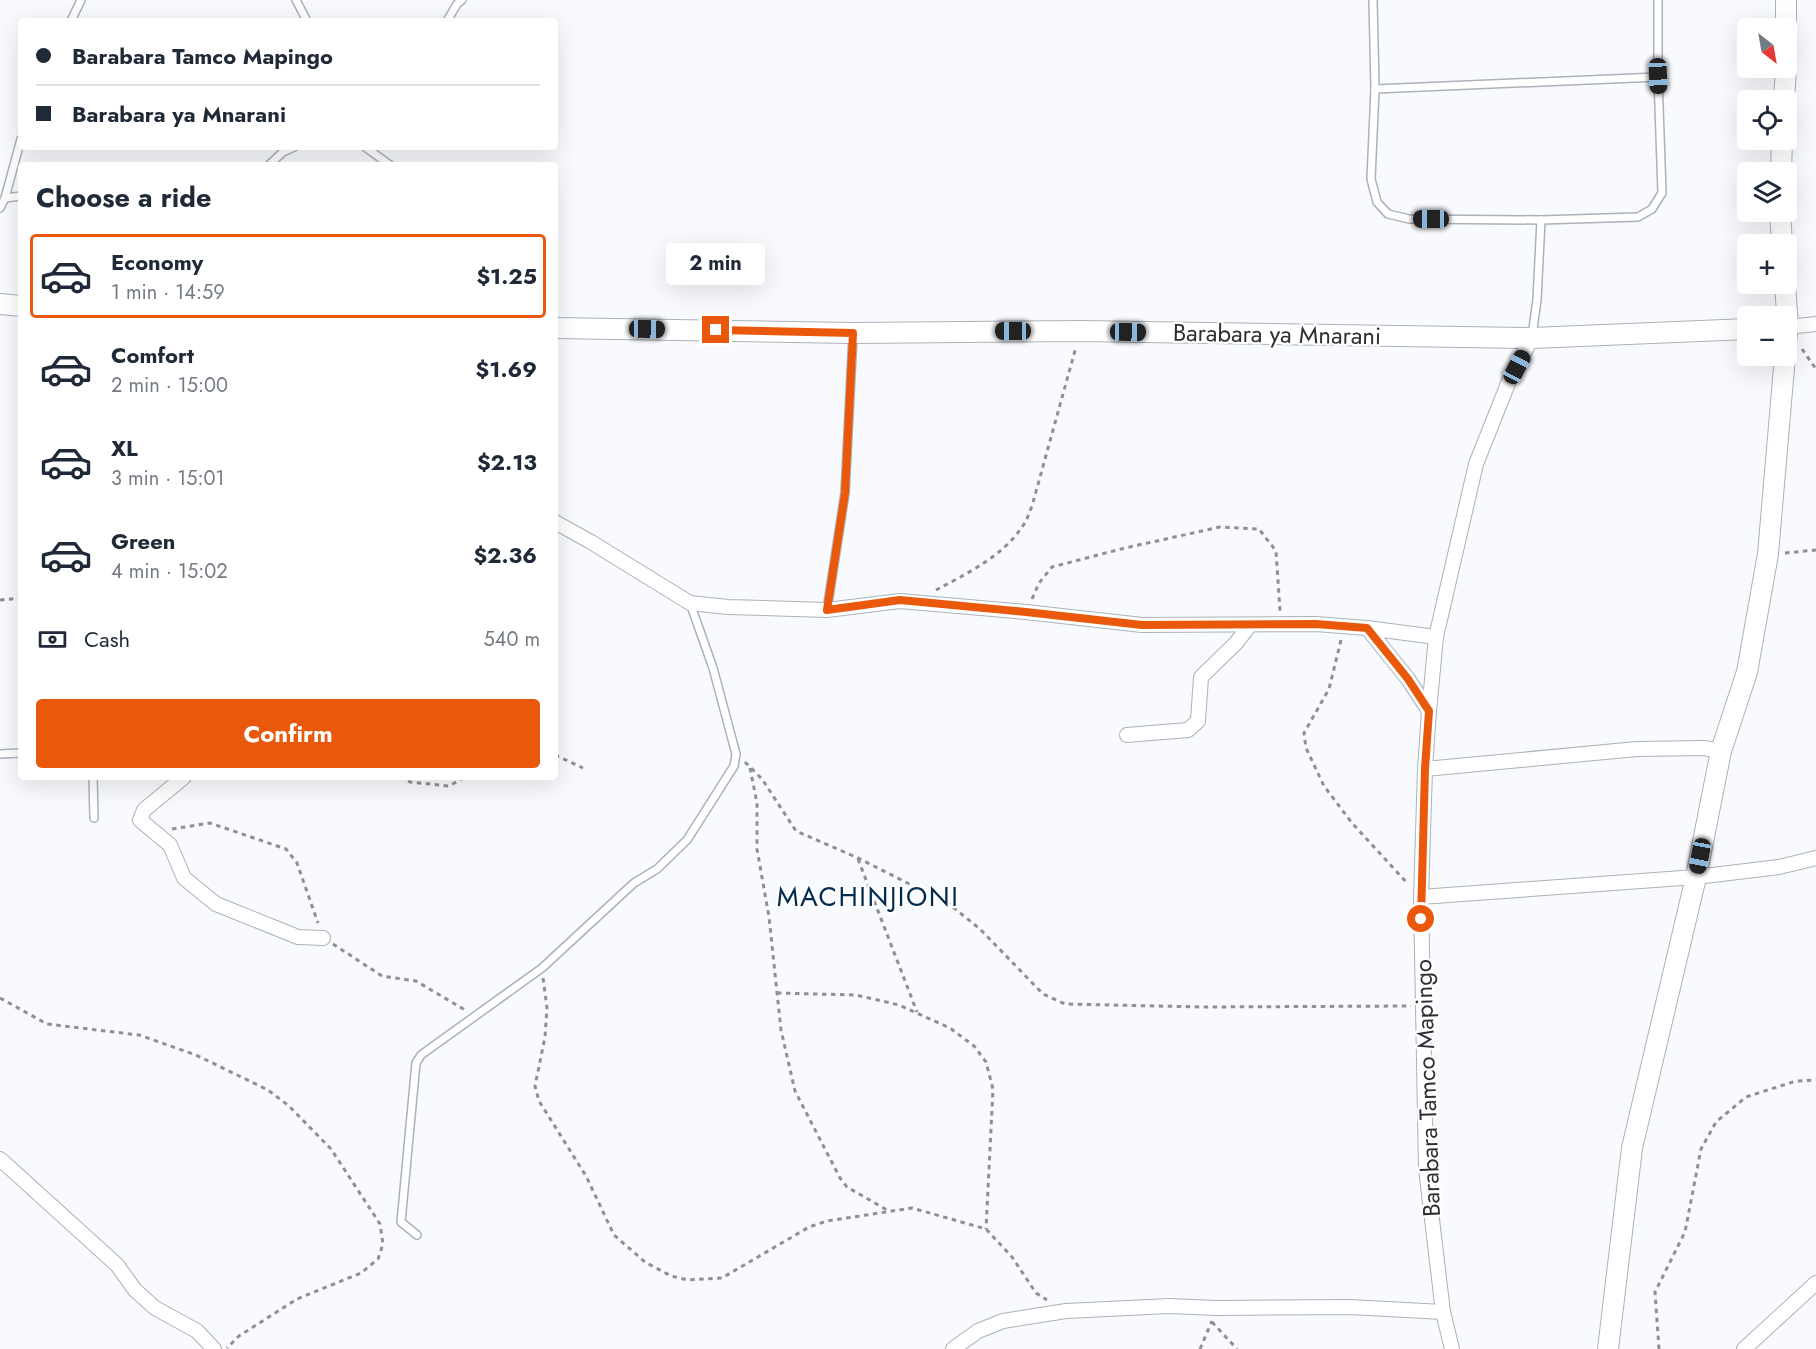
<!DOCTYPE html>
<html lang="en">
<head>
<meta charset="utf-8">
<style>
  body { margin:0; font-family:Jost,sans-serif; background:#f2f2f3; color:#1f2937; height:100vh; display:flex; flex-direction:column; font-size:22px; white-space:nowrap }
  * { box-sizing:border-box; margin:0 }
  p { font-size:20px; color:#747a83 }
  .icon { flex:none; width:33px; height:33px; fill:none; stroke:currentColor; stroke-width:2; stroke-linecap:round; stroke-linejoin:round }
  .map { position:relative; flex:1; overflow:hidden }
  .panel { position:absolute; left:18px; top:162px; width:540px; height:618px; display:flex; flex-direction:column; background:#fff; border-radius:6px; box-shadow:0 6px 24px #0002 }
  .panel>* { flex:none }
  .hud { position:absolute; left:18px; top:18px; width:540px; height:132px; border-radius:6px; box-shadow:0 6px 24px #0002; display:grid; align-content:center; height:132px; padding:0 18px; background:#fff }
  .needle { width:39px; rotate:149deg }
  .buttons { position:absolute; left:1737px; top:18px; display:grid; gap:12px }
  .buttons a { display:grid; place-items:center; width:60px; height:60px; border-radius:6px; background:#fff; box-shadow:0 6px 24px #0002; font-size:30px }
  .end { position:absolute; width:27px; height:27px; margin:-14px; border:8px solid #ea580c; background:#fff; box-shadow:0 0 0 3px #fff }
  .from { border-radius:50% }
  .bubble { position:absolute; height:42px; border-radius:6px; background:#fff; box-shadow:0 6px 24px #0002; font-size:20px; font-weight:700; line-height:42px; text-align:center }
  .car { position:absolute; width:18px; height:36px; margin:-18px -9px; border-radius:8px; box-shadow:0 0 4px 2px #0007; background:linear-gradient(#222 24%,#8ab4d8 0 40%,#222 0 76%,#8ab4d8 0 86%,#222 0) }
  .hud b { display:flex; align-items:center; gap:21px; height:57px; font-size:22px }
  .hud b+b { border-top:2px solid #e0e1e3 }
  .hud i { width:15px; height:15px; background:#1f2937 }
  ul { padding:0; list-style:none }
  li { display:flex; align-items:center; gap:18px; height:84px; margin:0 12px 9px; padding:0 6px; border:3px solid transparent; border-radius:6px }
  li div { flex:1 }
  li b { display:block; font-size:22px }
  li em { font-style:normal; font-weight:700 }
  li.on { border-color:#ea580c }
  li>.icon { width:54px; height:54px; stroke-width:1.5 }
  h2 { padding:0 18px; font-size:27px; line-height:72px }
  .pay { display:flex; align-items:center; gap:15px; height:66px; padding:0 18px; font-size:22px }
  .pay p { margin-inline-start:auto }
  .primary-button { display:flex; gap:12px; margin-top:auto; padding:12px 18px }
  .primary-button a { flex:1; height:69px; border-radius:6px; background:#ea580c; color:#fff; font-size:24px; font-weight:700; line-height:69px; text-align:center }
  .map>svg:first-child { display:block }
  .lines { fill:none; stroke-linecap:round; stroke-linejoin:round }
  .lane-casing { stroke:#abb2b9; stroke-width:10 }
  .street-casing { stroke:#abb2b9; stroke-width:16 }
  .secondary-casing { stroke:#abb2b9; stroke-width:22 }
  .path { stroke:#8e9093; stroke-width:3; stroke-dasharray:4.5 4.5; stroke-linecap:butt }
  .lane { stroke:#fff; stroke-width:7 }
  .street { stroke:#fff; stroke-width:14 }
  .secondary { stroke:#fff; stroke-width:20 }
  .route { stroke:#ea580c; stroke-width:8 }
  .labels { text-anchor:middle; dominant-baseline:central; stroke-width:4.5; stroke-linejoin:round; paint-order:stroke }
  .street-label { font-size:24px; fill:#2d2f32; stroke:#fff }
  .quarter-label { font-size:27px; letter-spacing:1.5px; fill:#022b50; stroke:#fff }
</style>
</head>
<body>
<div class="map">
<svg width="1816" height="1349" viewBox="0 0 1816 1349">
  <rect width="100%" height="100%" fill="#f8fafe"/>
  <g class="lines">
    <defs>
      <g id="lane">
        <polyline points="296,0 307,21"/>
        <polyline points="1373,0 1375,89 1371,179 1377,202 1388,214 1409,219 1541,220 1638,217 1652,209 1662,193 1658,77 1658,0"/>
        <polyline points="71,21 81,0"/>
        <polyline points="447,21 457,4 462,0"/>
        <polyline points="1375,89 1658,77"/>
        <polyline points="365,147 390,165"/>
        <polyline points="269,165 283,152 294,147"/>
        <polyline points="5,198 21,196"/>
        <polyline points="0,208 5,198 21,139"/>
        <polyline points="1532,336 1537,300 1541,220"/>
        <polyline points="827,610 845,493 853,335"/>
        <polyline points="0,754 21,753"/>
        <polyline points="93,777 94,818"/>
        <polyline points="417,1235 401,1222 416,1063 421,1055 542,968 634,883 657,869 687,840 734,766 736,754 713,668 690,603"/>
      </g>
      <g id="street">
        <polyline points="1788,327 1816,324"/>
        <polyline points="555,522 591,542 690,603 728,607 827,610 900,601 1026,612 1142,625 1316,624 1367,628 1436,637"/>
        <polyline points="1367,628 1408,679 1429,711"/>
        <polyline points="1127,735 1188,730 1198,721 1201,677 1236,643 1250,625"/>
        <polyline points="1425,769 1637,749 1704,748 1721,751"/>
        <polyline points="184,777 144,810 140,820 170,845 184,878 216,904 298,937 323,938"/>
        <polyline points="1421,897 1696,877 1779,867 1816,858"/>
        <polyline points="0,1159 117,1265 135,1290 155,1308 197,1331 214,1349"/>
        <polyline points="953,1349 978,1331 1003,1321 1066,1311 1169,1306 1216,1308 1350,1307 1443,1312"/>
        <polyline points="1452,1349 1443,1312 1426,1169 1421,897 1425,769 1429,711 1436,637 1476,464 1509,381 1532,338"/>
        <polyline points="1744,1349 1816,1283"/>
      </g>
      <g id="secondary">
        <polyline points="1786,0 1786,28"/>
        <polyline points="1784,100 1786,68"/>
        <polyline points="1781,172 1782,140"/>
        <polyline points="1780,212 1782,244"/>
        <polyline points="1785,284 1788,327 1786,341"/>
        <polyline points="0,304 21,306"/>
        <polyline points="555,328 853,333 1081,331 1532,338 1748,329"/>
        <polyline points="1608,1349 1632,1148 1696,877 1721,751 1747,672 1768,554 1785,356"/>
      </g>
    </defs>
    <use href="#lane" class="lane-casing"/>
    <use href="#street" class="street-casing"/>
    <use href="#secondary" class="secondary-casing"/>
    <g class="path">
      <polyline points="1802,349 1816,369"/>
      <polyline points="1785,553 1816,550"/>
      <path d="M936,590c30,-16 67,-34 86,-63 5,-6 7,-14 10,-21l44,-159"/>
      <polyline points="1032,599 1039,583 1052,567 1125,548 1220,527 1259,529 1276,551 1280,611"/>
      <polyline points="0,600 21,598"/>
      <polyline points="1341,640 1329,689 1304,733 1306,748 1324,786 1352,823 1408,884"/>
      <polyline points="555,755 583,768"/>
      <polyline points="745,762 762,779 796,831 858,858 949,904 980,929 1043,994 1065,1004 1203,1007 1411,1006"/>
      <polyline points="750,768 757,803 757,849 769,917 781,1030 795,1091 840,1178 847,1187 887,1210"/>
      <polyline points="400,777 410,782 449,786 465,777"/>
      <polyline points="172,829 210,823 286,849 297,863 318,923"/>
      <polyline points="858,859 917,1012"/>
      <polyline points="333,944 382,976 416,981 465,1010"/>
      <polyline points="543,978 547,1008 545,1037 535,1086 539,1101 586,1176 614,1235 645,1262 671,1276 688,1280 722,1278 809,1227 827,1221 912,1208 986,1229 1012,1257 1036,1293 1047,1300"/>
      <polyline points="777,993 856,995 899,1005 950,1028 974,1046 986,1062 993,1089 986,1229"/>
      <polyline points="0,998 47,1024 139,1035 196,1055 268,1090 289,1106 331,1149 380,1224 383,1244 378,1259 361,1273 297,1299 239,1336 227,1348"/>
      <polyline points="1212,1322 1237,1349"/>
      <polyline points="1200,1349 1212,1321"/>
      <polyline points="1659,1349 1655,1292 1685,1232 1701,1149 1716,1122 1746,1097 1796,1081 1816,1080"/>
    </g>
    <use href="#lane" class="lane"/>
    <use href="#street" class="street"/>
    <use href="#secondary" class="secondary"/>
  </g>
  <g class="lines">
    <polyline class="route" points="716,330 853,333 845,493 827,610 900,600 1026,612 1142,625 1316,624 1367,628 1408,679 1429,711 1425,769 1421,919"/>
  </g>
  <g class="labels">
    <g class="street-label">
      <text transform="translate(1277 334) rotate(1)">Barabara ya Mnarani</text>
      <text transform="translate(1427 1088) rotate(-92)">Barabara Tamco Mapingo</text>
    </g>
    <g class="quarter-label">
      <text x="868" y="896">MACHINJIONI</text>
    </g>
  </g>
</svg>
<div class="buttons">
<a><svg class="needle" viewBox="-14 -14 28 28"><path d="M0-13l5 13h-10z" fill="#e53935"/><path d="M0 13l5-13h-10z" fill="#747a83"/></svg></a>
<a><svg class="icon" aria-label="locate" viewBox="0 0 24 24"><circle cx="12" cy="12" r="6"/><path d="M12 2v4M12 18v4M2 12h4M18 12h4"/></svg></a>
<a><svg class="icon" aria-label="layers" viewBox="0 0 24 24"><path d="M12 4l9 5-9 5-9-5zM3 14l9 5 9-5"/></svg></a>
<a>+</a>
<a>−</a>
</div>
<i class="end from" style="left:1421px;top:919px"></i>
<i class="end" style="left:716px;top:330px"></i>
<div class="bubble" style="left:666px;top:243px;width:99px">2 min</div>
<i class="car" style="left:1658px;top:76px;rotate:178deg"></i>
<i class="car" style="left:1431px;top:219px;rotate:270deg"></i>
<i class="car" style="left:647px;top:329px;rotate:91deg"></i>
<i class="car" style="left:1013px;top:331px;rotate:270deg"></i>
<i class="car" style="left:1128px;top:332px;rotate:91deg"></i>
<i class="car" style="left:1517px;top:367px;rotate:28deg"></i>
<i class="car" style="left:1700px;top:856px;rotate:191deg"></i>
<div class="hud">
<b><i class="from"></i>Barabara Tamco Mapingo</b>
<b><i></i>Barabara ya Mnarani</b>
</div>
<section class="panel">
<h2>Choose a ride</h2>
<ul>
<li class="on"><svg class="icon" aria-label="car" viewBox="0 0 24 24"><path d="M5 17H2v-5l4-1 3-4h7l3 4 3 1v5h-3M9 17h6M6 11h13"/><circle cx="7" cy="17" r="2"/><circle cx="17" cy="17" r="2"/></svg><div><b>Economy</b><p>1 min · 14:59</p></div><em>$1.25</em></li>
<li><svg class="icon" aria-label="car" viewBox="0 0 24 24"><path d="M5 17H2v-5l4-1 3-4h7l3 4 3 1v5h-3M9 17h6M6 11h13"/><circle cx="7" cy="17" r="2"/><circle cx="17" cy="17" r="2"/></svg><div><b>Comfort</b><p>2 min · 15:00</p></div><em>$1.69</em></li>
<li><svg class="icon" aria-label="car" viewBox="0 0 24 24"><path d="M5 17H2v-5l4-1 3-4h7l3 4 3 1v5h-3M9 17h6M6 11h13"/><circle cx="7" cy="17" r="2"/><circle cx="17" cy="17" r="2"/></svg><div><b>XL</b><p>3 min · 15:01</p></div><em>$2.13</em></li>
<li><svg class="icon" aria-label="car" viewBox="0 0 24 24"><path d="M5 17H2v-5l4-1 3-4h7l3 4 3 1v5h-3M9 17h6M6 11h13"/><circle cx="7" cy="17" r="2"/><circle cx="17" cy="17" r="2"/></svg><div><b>Green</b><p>4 min · 15:02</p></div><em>$2.36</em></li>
</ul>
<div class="pay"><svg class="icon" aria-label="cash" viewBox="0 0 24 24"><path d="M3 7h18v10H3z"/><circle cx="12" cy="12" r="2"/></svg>Cash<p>540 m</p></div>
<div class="primary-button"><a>Confirm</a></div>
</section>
</div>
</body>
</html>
